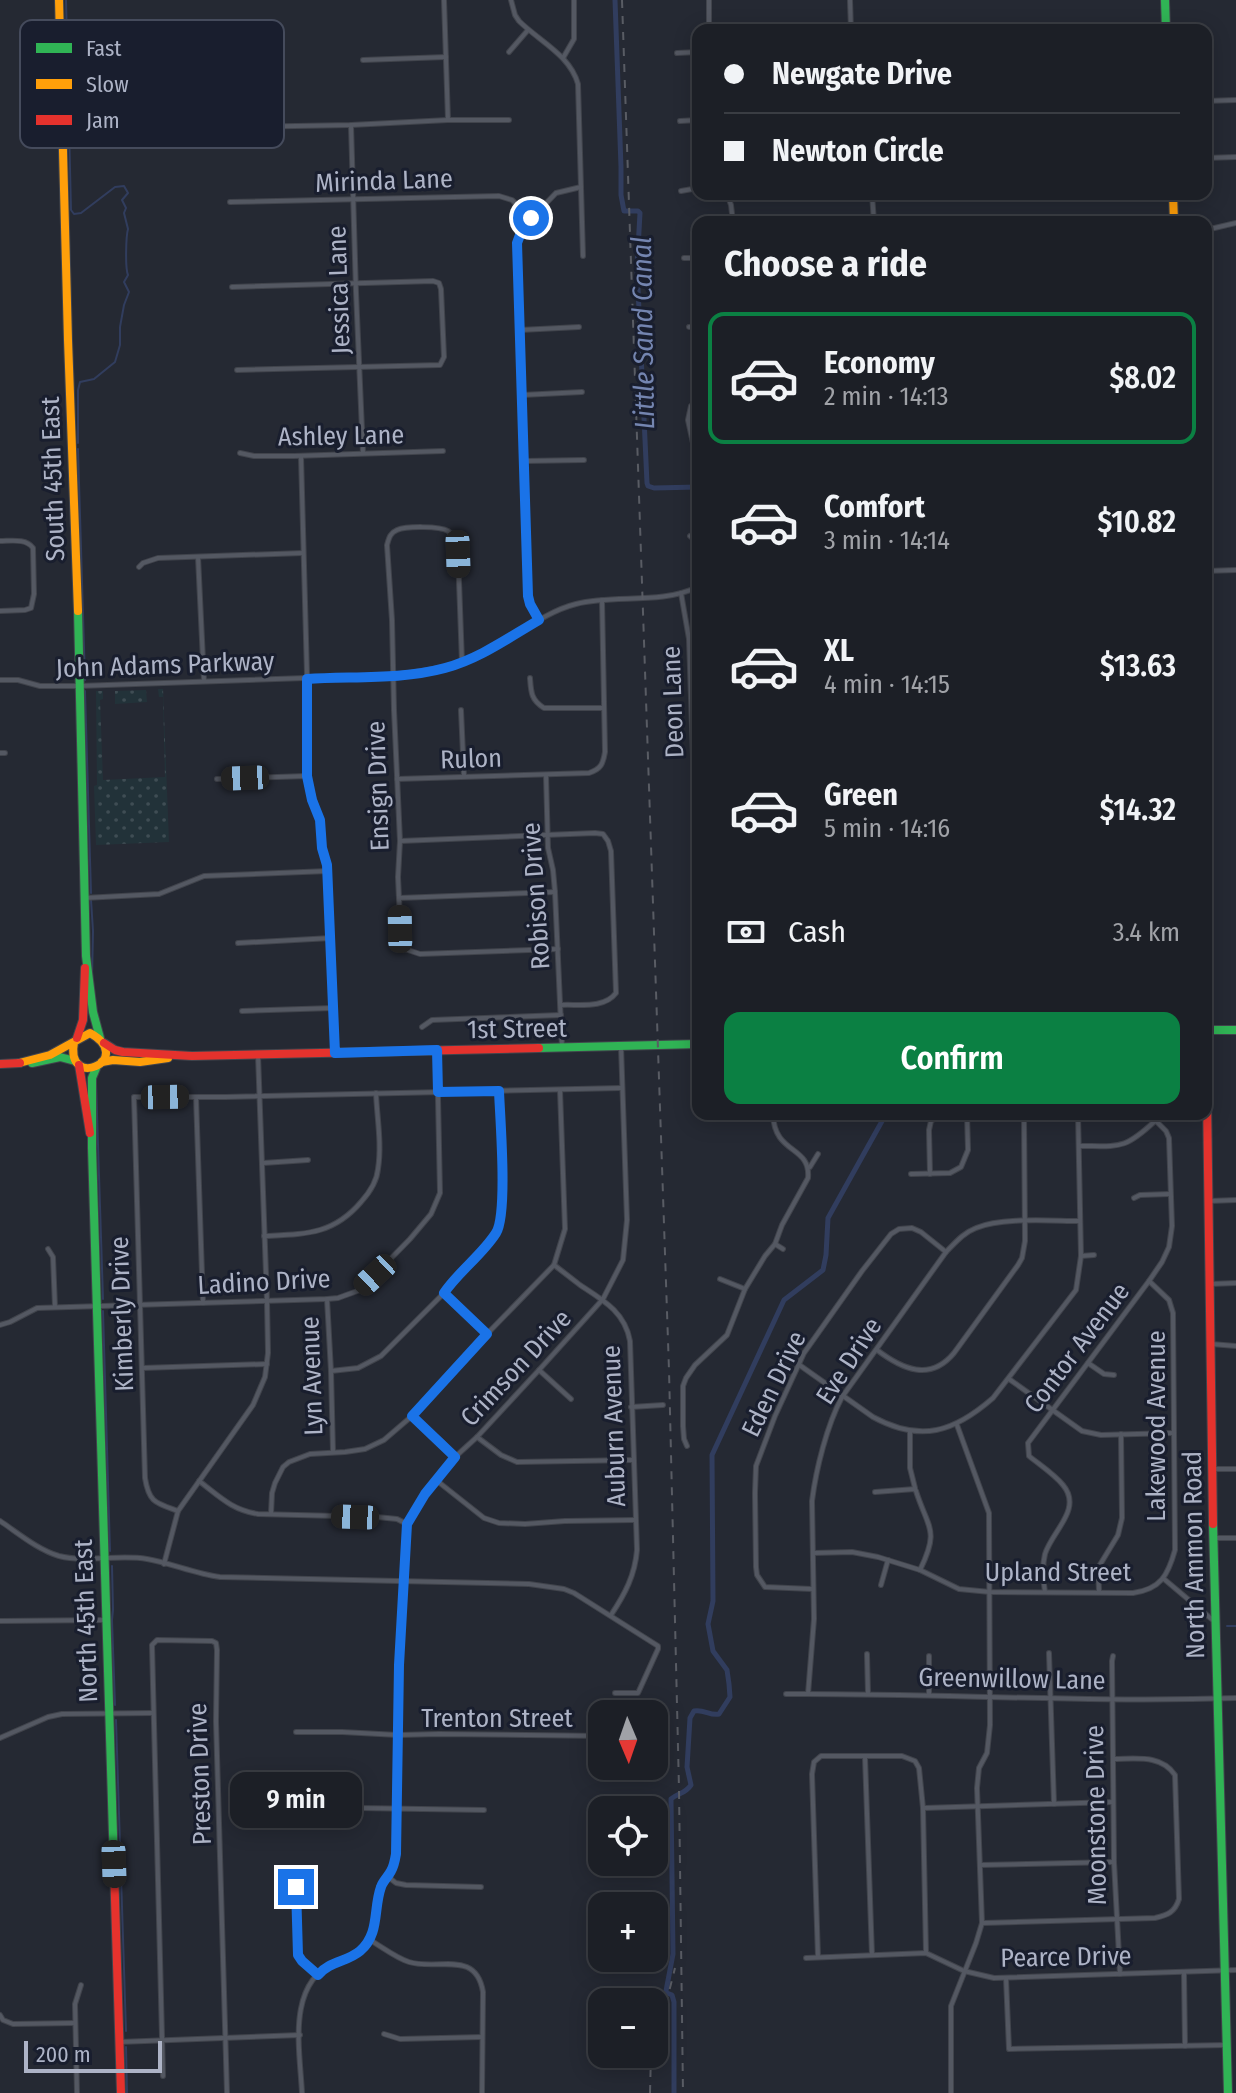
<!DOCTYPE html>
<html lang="en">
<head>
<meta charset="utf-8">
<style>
  body { margin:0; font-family:"Fira Sans Condensed",sans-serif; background:#25272e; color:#f1f3f6; height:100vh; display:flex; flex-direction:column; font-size:30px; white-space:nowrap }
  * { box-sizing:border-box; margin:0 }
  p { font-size:26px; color:#a0a2a7 }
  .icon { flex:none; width:44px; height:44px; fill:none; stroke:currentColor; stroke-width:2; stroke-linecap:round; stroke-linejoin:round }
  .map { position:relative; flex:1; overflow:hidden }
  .sheet { position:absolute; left:692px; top:216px; width:520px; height:904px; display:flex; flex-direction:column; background:#1c1f26; border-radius:16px; box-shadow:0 4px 20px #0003,0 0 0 2px #3a3d43 }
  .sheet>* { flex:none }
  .guide { position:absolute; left:692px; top:24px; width:520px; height:176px; border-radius:16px; box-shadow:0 4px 20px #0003,0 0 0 2px #3a3d43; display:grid; align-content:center; height:176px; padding:0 32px; background:#1c1f26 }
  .needle { width:52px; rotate:178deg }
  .buttons { position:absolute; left:588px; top:1700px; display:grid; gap:16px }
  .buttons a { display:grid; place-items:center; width:80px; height:80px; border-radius:16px; background:#1c1f26; box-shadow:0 4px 20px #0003,0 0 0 2px #3a3d43; font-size:40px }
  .scale { position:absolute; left:24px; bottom:20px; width:138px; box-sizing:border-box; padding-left:8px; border:4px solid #adb3c6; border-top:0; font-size:22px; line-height:28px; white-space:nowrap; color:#adb3c6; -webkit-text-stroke:6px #191e2e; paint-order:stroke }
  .end { position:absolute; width:36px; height:36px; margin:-18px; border:10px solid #1a73e8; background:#fff; box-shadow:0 0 0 4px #fff }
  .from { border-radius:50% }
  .bubble { position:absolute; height:56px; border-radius:16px; background:#1c1f26; box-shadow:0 4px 20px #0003,0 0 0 2px #3a3d43; font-size:26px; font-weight:600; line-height:56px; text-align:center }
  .car { position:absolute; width:24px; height:48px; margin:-24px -12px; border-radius:10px; box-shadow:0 0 6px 2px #0007; background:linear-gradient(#222 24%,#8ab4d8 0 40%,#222 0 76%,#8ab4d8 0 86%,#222 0) }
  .guide b { display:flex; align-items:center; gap:28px; height:76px; font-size:30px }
  .guide b+b { border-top:2px solid #3a3d43 }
  .guide i { width:20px; height:20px; background:#f1f3f6 }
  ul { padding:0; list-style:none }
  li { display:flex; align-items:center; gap:24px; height:132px; margin:0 16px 12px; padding:0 16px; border:4px solid transparent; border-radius:16px }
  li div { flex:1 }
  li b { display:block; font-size:30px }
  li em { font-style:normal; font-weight:600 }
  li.on { border-color:#0b8043 }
  li>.icon { width:72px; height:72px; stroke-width:1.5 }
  h2 { padding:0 32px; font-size:36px; line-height:96px }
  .pay { display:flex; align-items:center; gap:20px; height:88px; padding:0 32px; font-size:30px }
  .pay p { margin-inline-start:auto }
  .action { display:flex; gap:16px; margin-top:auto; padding:16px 32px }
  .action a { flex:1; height:92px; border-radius:16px; background:#0b8043; color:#fff; font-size:32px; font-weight:600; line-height:92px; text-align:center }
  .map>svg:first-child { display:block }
  .grass { fill:url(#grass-dots) }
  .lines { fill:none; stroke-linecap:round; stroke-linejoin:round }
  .stream { stroke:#313d5e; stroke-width:2 }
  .canal { stroke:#313d5e; stroke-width:5 }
  .street-casing { stroke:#41444c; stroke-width:6 }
  .fast-casing { stroke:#41444c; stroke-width:10 }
  .slow-casing { stroke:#41444c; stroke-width:10 }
  .jam-casing { stroke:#41444c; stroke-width:10 }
  .street { stroke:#545862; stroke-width:4 }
  .fast { stroke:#30b455; stroke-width:8 }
  .slow { stroke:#ff9f0a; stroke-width:8 }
  .jam { stroke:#e5322d; stroke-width:8 }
  .rail { stroke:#595c64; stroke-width:2; stroke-dasharray:8 8; stroke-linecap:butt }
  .route { stroke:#1a73e8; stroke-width:10 }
  .labels { text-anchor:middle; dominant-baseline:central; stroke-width:6; stroke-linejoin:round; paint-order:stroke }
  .street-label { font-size:26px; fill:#adb3c6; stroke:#191e2e }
  .water-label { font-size:28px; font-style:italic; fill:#7485b0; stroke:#191e2e }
  .key { fill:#191e2e; stroke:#454b5c; stroke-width:2 }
  .key-label { font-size:22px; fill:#adb3c6 }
</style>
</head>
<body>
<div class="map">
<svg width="1236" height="2093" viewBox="0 0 1236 2093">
  <defs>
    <pattern id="grass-dots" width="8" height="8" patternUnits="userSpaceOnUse" patternTransform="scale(2)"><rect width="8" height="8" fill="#223239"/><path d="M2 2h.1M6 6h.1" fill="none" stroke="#3f4d54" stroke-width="1.8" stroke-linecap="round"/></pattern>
  </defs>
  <rect width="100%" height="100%" fill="#252933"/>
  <g class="grass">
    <polygon points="158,689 163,689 169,842 96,845 94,786 97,785 96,691 103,691 103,699 100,700 103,780 165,777 163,697 159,697"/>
    <polygon points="146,690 147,702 115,704 115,691"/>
  </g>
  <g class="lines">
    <g class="stream">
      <path d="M66,0l5,210 3,4 7,-1 34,-26 9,-1 4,7 -6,7 4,8 -2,5 4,16c-2,7 -3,39 0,46l-4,7 5,10 -5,13 -4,22v18l-5,17 -21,17 -14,3 -2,8v53"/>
      <polyline points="78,449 85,680"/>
      <polyline points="85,691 91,893"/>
      <polyline points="91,900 93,931 92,979"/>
      <polyline points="96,1082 103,1299"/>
      <polyline points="103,1311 110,1551"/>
      <polyline points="112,1566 113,1610 112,1620 115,1705"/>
      <polyline points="1227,1626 1236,1626"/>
      <polyline points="116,1720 126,2031"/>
      <polyline points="126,2047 127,2093"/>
    </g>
    <g class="canal">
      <polyline points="615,0 621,167 621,195 624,211 638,211 640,213 637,267 647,483 648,486 654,488 698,487"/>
      <path d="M674,2093v-91l-2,-7 -5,-2 -1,-2 7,-37 -2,-155c7,-6 14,-5 20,-14l-4,-18 3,-49 4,-7c10,-2 16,5 25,3l11,-17 -1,-13 -2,-14 -14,-19 -5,-27 5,-23 -1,-146 72,-155 39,-30 3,-15 2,-37 58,-104"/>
    </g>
    <defs>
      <g id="street">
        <polyline points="444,0 448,120"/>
        <path d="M511,0l4,15 4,6c20,20 51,34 59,63l5,172"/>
        <polyline points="709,0 709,30"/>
        <polyline points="850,0 851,30"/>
        <polyline points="509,52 528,30"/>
        <polyline points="677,53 698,52"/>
        <polyline points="563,58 574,39 574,0"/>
        <polyline points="363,60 446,57"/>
        <polyline points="1206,101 1236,100"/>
        <polyline points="680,121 698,120"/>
        <polyline points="226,123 242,127 351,125 448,120 509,120"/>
        <polyline points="351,125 356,292 363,453"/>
        <polyline points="1206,158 1236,157"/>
        <polyline points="681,191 698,188"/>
        <polyline points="727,194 731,205 733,222"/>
        <polyline points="872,194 874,222"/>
        <polyline points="230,202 499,196 512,200 531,218"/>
        <polyline points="1206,230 1236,223"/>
        <polyline points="684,258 698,258"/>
        <polyline points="232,287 433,281 439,283 441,289 444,357 440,365 237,370"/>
        <polyline points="689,327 698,326"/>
        <polyline points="520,330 579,327"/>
        <polyline points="522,395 582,392"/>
        <polyline points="693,443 688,420 691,406 698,401"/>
        <polyline points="240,453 254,456 294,456 443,451"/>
        <polyline points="301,456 308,711 307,776 320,820 322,848 327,864 335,1053"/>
        <polyline points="524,461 584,460"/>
        <polyline points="690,536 698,543"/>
        <path d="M0,541c11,0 26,-3 33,7l1,46 -3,14 -6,2 -25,1"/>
        <polyline points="198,557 204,681"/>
        <polyline points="139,567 143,563 158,558 303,553"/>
        <polyline points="1206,571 1236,570"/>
        <polyline points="681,593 689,639 698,905"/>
        <polyline points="539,620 530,604 528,596 517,243 523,227 556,193 581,187"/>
        <path d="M462,662l-4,-108c-1,-9 -2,-17 -10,-23 -8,-5 -42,-5 -51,-1 -7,3 -8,8 -10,15l5,75 2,90 6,131 -2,36 3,64 4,8 15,5 138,-5"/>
        <path d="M530,678c1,14 1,22 14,30h59"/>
        <path d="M0,680h18l22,6h39l314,-11c34,-4 64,-8 95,-24 29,-15 56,-39 88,-47 40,-10 83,1 122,-17"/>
        <polyline points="461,710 464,776"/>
        <polyline points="0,753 5,753"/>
        <polyline points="546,775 548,848 553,870 555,892 562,1047"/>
        <polyline points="217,779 307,776"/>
        <path d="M397,779l192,-6c12,-4 14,-9 16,-21l-3,-152"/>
        <path d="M400,841l195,-8 8,1 5,7 3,10 5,142c-12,16 -37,11 -55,12"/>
        <polyline points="84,898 159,894 204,876 328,871"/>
        <polyline points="399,898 555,892"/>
        <polyline points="238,943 331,938"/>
        <polyline points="242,1011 333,1008"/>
        <polyline points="422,1027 432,1020 561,1015"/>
        <polyline points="196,1097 203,1303"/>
        <path d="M1079,1146c41,0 45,4 76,-25"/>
        <polyline points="263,1163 308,1160"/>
        <polyline points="810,1167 818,1154"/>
        <polyline points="911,1174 950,1173 961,1167 968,1150 967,1114"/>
        <polyline points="930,1174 929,1130 931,1121 939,1116 966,1116"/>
        <polyline points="1134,1198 1140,1195 1170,1194"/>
        <polyline points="1209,1201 1236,1200"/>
        <path d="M264,1236c41,-2 69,-1 97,-34 9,-10 16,-21 17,-33 4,-25 -1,-51 -2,-76"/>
        <polyline points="775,1244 783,1249"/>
        <polyline points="48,1249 53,1257 55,1307"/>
        <polyline points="1081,1256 1094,1255"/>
        <path d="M554,1265c8,6 17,13 26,20 23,15 45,27 50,56l7,209c-2,25 -12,44 -26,65"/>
        <polyline points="720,1279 745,1289"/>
        <polyline points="1210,1284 1236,1283"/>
        <polyline points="445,1294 487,1334"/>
        <polyline points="327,1299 331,1371 333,1452"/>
        <polyline points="0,1325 10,1322 37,1308 327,1299 338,1298 360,1290 410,1239 431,1214 440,1193 437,1050"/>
        <polyline points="1211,1344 1236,1346"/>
        <path d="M877,1350c25,19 53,32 77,3l64,-88 4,-7 3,-17 -1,-127"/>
        <polyline points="1088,1363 1104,1374 1114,1375"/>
        <path d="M798,1364l75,53c48,26 81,15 120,-19l83,-108 5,-34 -3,-142"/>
        <polyline points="142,1368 267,1364"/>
        <polyline points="539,1370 571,1399"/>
        <path d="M331,1371l27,-3 23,-12 63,-63c15,-22 38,-38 52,-60 12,-19 4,-114 3,-142"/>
        <polyline points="1009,1379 1082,1431 1101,1435 1173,1433"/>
        <polyline points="631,1407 663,1405"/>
        <polyline points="412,1416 442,1442 455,1457"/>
        <polyline points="910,1432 910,1468 915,1488"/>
        <polyline points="477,1437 501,1455 517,1462 633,1460"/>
        <path d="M687,1446l-3,-7 -1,-13v-40l3,-8 9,-13 32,-30 18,-46 20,-33 10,-12 7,-19 26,-47c3,-33 -34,-23 -35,-64"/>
        <polyline points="1212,1469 1236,1469"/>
        <polyline points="436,1480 484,1518 499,1523 525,1524 565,1521 635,1520"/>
        <path d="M199,1481c21,16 33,29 59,33l119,3 20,2 10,5"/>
        <path d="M875,1492l40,-3 1,2c12,38 24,38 4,79"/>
        <path d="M178,1511c-22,-8 -29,-8 -33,-33l-11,-381h91l396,-9"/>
        <polyline points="271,1514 272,1493 275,1483 283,1467 289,1462 310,1454 345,1452 365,1449 384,1440 412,1416 487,1334 554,1265 565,1229 560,1090"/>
        <path d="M0,1521c18,12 38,29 59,35 28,7 59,-2 88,3 24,4 48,15 73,18l309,7 35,5 10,4 84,53v3l-20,44h-23"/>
        <polyline points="1213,1538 1236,1538"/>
        <path d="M813,1553l39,-1 26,5 42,13 39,19 31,3 143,1c28,-4 35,-18 42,-43l-2,-237 -4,-13 -20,-19"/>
        <polyline points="164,1564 178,1511 253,1405 265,1377 268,1353 267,1301 258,1055"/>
        <polyline points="1164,1579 1214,1621"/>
        <polyline points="881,1585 888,1560"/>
        <polyline points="812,1589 765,1587 757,1575 756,1567 755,1493 756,1466 775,1416 804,1353 862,1271 891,1234 899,1229 912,1228 921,1232 946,1252"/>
        <polyline points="1099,1591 1098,1568 1118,1535 1122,1518 1121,1434"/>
        <path d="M1045,1592c-2,-12 -3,-26 0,-38 7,-23 38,-45 18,-69 -9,-11 -23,-20 -34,-29l-1,-13 121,-162 13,-19 7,-15 3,-21 -3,-88 -3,-7 -17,-17"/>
        <polyline points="0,1621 106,1620"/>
        <polyline points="1049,1653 1054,1804"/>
        <polyline points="867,1654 868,1694"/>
        <polyline points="929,1656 929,1695"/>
        <polyline points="1113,1656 1112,1661 1114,1862 1120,1974"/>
        <path d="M786,1694c150,-1 300,9 450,4"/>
        <path d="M808,1694l6,-75 -2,-118c4,-32 15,-76 30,-104l104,-145c9,-9 17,-19 30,-24 26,-11 75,-7 104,-7"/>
        <polyline points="296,1732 342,1732 398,1735 439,1734 602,1736"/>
        <polyline points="0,1738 48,1717 62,1714 153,1713"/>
        <polyline points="865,1757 872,1955"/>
        <polyline points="297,1807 484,1810"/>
        <polyline points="924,1808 1113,1802"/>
        <polyline points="980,1865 1114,1862"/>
        <polyline points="387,1876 396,1883 406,1885 481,1887"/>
        <polyline points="296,1887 298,1955 318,1975"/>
        <path d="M983,1923l172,-5c13,-3 20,-6 24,-19l-4,-124c-14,-21 -40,-16 -62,-16"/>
        <path d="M370,1940c12,7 26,18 39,22 29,9 67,-13 74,30l-1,101"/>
        <polyline points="818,1957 812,1774 814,1762 821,1756 902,1756 915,1761 919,1768 923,1808 926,1953"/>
        <polyline points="806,1958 926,1953 964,1971 994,1978 1236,1970"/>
        <polyline points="1184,1972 1185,2046"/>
        <polyline points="1006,1978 1009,2049 1228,2045"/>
        <polyline points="0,2015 3,2020 13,2024 75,2023"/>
        <polyline points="384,2034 400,2039 482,2037"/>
        <polyline points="119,2042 300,2035"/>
        <polyline points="163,2076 152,1645 157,1640 212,1641 216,1643 217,1650 216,1721 227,2093"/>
        <polyline points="77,2093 75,2004 81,1985"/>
        <path d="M302,2093c-2,-43 -16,-109 33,-131 20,-9 28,-6 38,-29l8,-49 12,-16 3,-14 3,-189 8,-141 18,-30 30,-37 22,-20 62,-67 64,-71 20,-39 4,-40 -6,-174"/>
        <polyline points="951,2093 951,2006 976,1943 982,1923 977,1788 979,1768 987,1753 990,1725 989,1513 957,1425"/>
      </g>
      <g id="fast">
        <polyline points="1165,0 1166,30"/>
        <polyline points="78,611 86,956 93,1012 100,1038"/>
        <polyline points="1206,1030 1236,1030"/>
        <polyline points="539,1048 698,1044"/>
        <polyline points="32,1063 60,1057 75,1061"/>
        <polyline points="97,1066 92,1078 92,1148 114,1867"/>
        <polyline points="1213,1524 1228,2093"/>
      </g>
      <g id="slow">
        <polyline points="59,0 68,340 78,611"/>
        <polyline points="1173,194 1174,222"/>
        <polyline points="102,1062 113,1060 140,1062 168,1058"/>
        <path d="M19,1063l31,-8 40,-22c47,26 -25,59 -16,9"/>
      </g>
      <g id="jam">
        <polyline points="1206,1027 1213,1524"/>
        <polyline points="77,1038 83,1020 85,968"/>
        <polyline points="104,1043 115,1050 123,1052 192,1056 539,1048"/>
        <polyline points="0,1064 20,1063"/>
        <polyline points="79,1065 90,1133"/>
        <polyline points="114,1867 121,2093"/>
      </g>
    </defs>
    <use href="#street" class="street-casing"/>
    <use href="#fast" class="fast-casing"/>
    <use href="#slow" class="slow-casing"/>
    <use href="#jam" class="jam-casing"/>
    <use href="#street" class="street"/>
    <use href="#fast" class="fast"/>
    <use href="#slow" class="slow"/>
    <use href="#jam" class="jam"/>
    <g class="rail">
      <polyline points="622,0 669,1370 679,1789 683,2093"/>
      <polyline points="654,2051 675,1968"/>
      <polyline points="650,2093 651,2054"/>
    </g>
  </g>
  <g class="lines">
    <path class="route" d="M296,1887l2,68 4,6 16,14c12,-14 29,-13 42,-24 20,-17 13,-42 21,-64 2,-6 7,-10 10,-16 3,-5 4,-11 5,-17l3,-189 8,-141 18,-30 30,-37 -43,-41 75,-82 -43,-41c15,-22 38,-38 52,-60 12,-19 4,-115 3,-142l-61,1 -1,-42 -102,3 -8,-188 -5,-17 -2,-28 -8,-20 -5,-24v-97c45,-3 94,1 138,-11 34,-9 63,-30 94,-48l-9,-16 -2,-8 -11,-353 6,-16 8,-9"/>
  </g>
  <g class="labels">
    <g class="street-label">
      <text transform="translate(384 181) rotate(-2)">Mirinda Lane</text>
      <text transform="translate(339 290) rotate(-92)">Jessica Lane</text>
      <text transform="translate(341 436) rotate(-1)">Ashley Lane</text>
      <text transform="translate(53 479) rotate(-92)">South 45th East</text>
      <text transform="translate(165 665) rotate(-2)">John Adams Parkway</text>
      <text transform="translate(673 702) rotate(-92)">Deon Lane</text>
      <text transform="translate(471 759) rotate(-2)">Rulon</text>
      <text transform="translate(378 786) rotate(-92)">Ensign Drive</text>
      <text transform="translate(536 896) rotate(-94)">Robison Drive</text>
      <text transform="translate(517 1029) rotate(-1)">1st Street</text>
      <text transform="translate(264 1282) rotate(-3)">Ladino Drive</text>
      <text transform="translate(122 1314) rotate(-92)">Kimberly Drive</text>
      <text transform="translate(1077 1348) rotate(-53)">Contor Avenue</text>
      <text transform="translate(849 1361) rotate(-57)">Eve Drive</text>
      <text transform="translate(516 1368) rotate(-47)">Crimson Drive</text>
      <text transform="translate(312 1376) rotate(-92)">Lyn Avenue</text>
      <text transform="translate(774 1384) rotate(-64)">Eden Drive</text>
      <text transform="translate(614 1426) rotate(-92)">Auburn Avenue</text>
      <text transform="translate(1156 1426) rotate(-90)">Lakewood Avenue</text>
      <text transform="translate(1194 1555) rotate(-91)">North Ammon Road</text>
      <text x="1058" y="1572">Upland Street</text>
      <text transform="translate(86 1621) rotate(-92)">North 45th East</text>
      <text transform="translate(1012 1679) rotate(1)">Greenwillow Lane</text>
      <text x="497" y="1718">Trenton Street</text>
      <text transform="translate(200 1774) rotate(-92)">Preston Drive</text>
      <text transform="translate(1096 1815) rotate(-91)">Moonstone Drive</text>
      <text transform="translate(1066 1957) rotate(-1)">Pearce Drive</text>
    </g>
    <g class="water-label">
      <text transform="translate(643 333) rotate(-91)">Little Sand Canal</text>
    </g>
  </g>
  <rect x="20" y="20" width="264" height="128" rx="12" class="key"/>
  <rect x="36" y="43" width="36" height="10" fill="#30b455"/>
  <rect x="36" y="79" width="36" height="10" fill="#ff9f0a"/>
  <rect x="36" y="115" width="36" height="10" fill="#e5322d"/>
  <g class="key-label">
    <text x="86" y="56">Fast</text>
    <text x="86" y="92">Slow</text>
    <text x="86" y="128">Jam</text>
  </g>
</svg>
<div class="buttons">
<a><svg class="needle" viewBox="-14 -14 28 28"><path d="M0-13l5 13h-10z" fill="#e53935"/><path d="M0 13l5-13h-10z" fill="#a0a2a7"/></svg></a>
<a><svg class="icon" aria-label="locate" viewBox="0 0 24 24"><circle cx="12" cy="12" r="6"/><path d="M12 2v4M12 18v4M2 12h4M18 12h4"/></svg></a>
<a>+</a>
<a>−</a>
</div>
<div class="scale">200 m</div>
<i class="end from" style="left:531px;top:218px"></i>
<i class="end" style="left:296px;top:1887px"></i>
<div class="bubble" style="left:230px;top:1772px;width:132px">9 min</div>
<i class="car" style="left:458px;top:554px;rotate:178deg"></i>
<i class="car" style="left:245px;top:778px;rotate:268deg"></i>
<i class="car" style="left:400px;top:929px;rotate:359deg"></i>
<i class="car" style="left:165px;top:1097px;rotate:89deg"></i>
<i class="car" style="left:375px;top:1275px;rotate:227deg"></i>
<i class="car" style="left:355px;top:1517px;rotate:272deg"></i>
<i class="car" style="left:114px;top:1864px;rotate:178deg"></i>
<div class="guide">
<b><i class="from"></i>Newgate Drive</b>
<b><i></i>Newton Circle</b>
</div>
<section class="sheet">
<h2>Choose a ride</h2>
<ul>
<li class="on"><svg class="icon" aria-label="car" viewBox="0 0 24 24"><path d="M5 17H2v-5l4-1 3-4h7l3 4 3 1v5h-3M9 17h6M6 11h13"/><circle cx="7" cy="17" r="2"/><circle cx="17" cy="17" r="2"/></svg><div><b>Economy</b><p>2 min · 14:13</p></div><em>$8.02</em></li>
<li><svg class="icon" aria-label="car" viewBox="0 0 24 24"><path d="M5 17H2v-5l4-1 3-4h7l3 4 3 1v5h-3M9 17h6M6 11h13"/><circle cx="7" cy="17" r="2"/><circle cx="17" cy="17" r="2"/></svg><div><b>Comfort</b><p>3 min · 14:14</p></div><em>$10.82</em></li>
<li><svg class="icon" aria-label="car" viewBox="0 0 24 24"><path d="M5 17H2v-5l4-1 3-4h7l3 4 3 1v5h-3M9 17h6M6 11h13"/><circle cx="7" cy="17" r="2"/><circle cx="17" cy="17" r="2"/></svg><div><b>XL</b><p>4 min · 14:15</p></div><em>$13.63</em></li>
<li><svg class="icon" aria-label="car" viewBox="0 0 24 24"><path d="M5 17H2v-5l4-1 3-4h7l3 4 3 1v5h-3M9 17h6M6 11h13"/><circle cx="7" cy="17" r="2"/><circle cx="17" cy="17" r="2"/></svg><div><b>Green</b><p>5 min · 14:16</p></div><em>$14.32</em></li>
</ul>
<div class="pay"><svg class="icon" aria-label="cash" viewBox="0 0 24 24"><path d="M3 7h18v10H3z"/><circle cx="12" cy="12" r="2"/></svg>Cash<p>3.4 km</p></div>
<div class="action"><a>Confirm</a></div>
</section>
</div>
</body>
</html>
